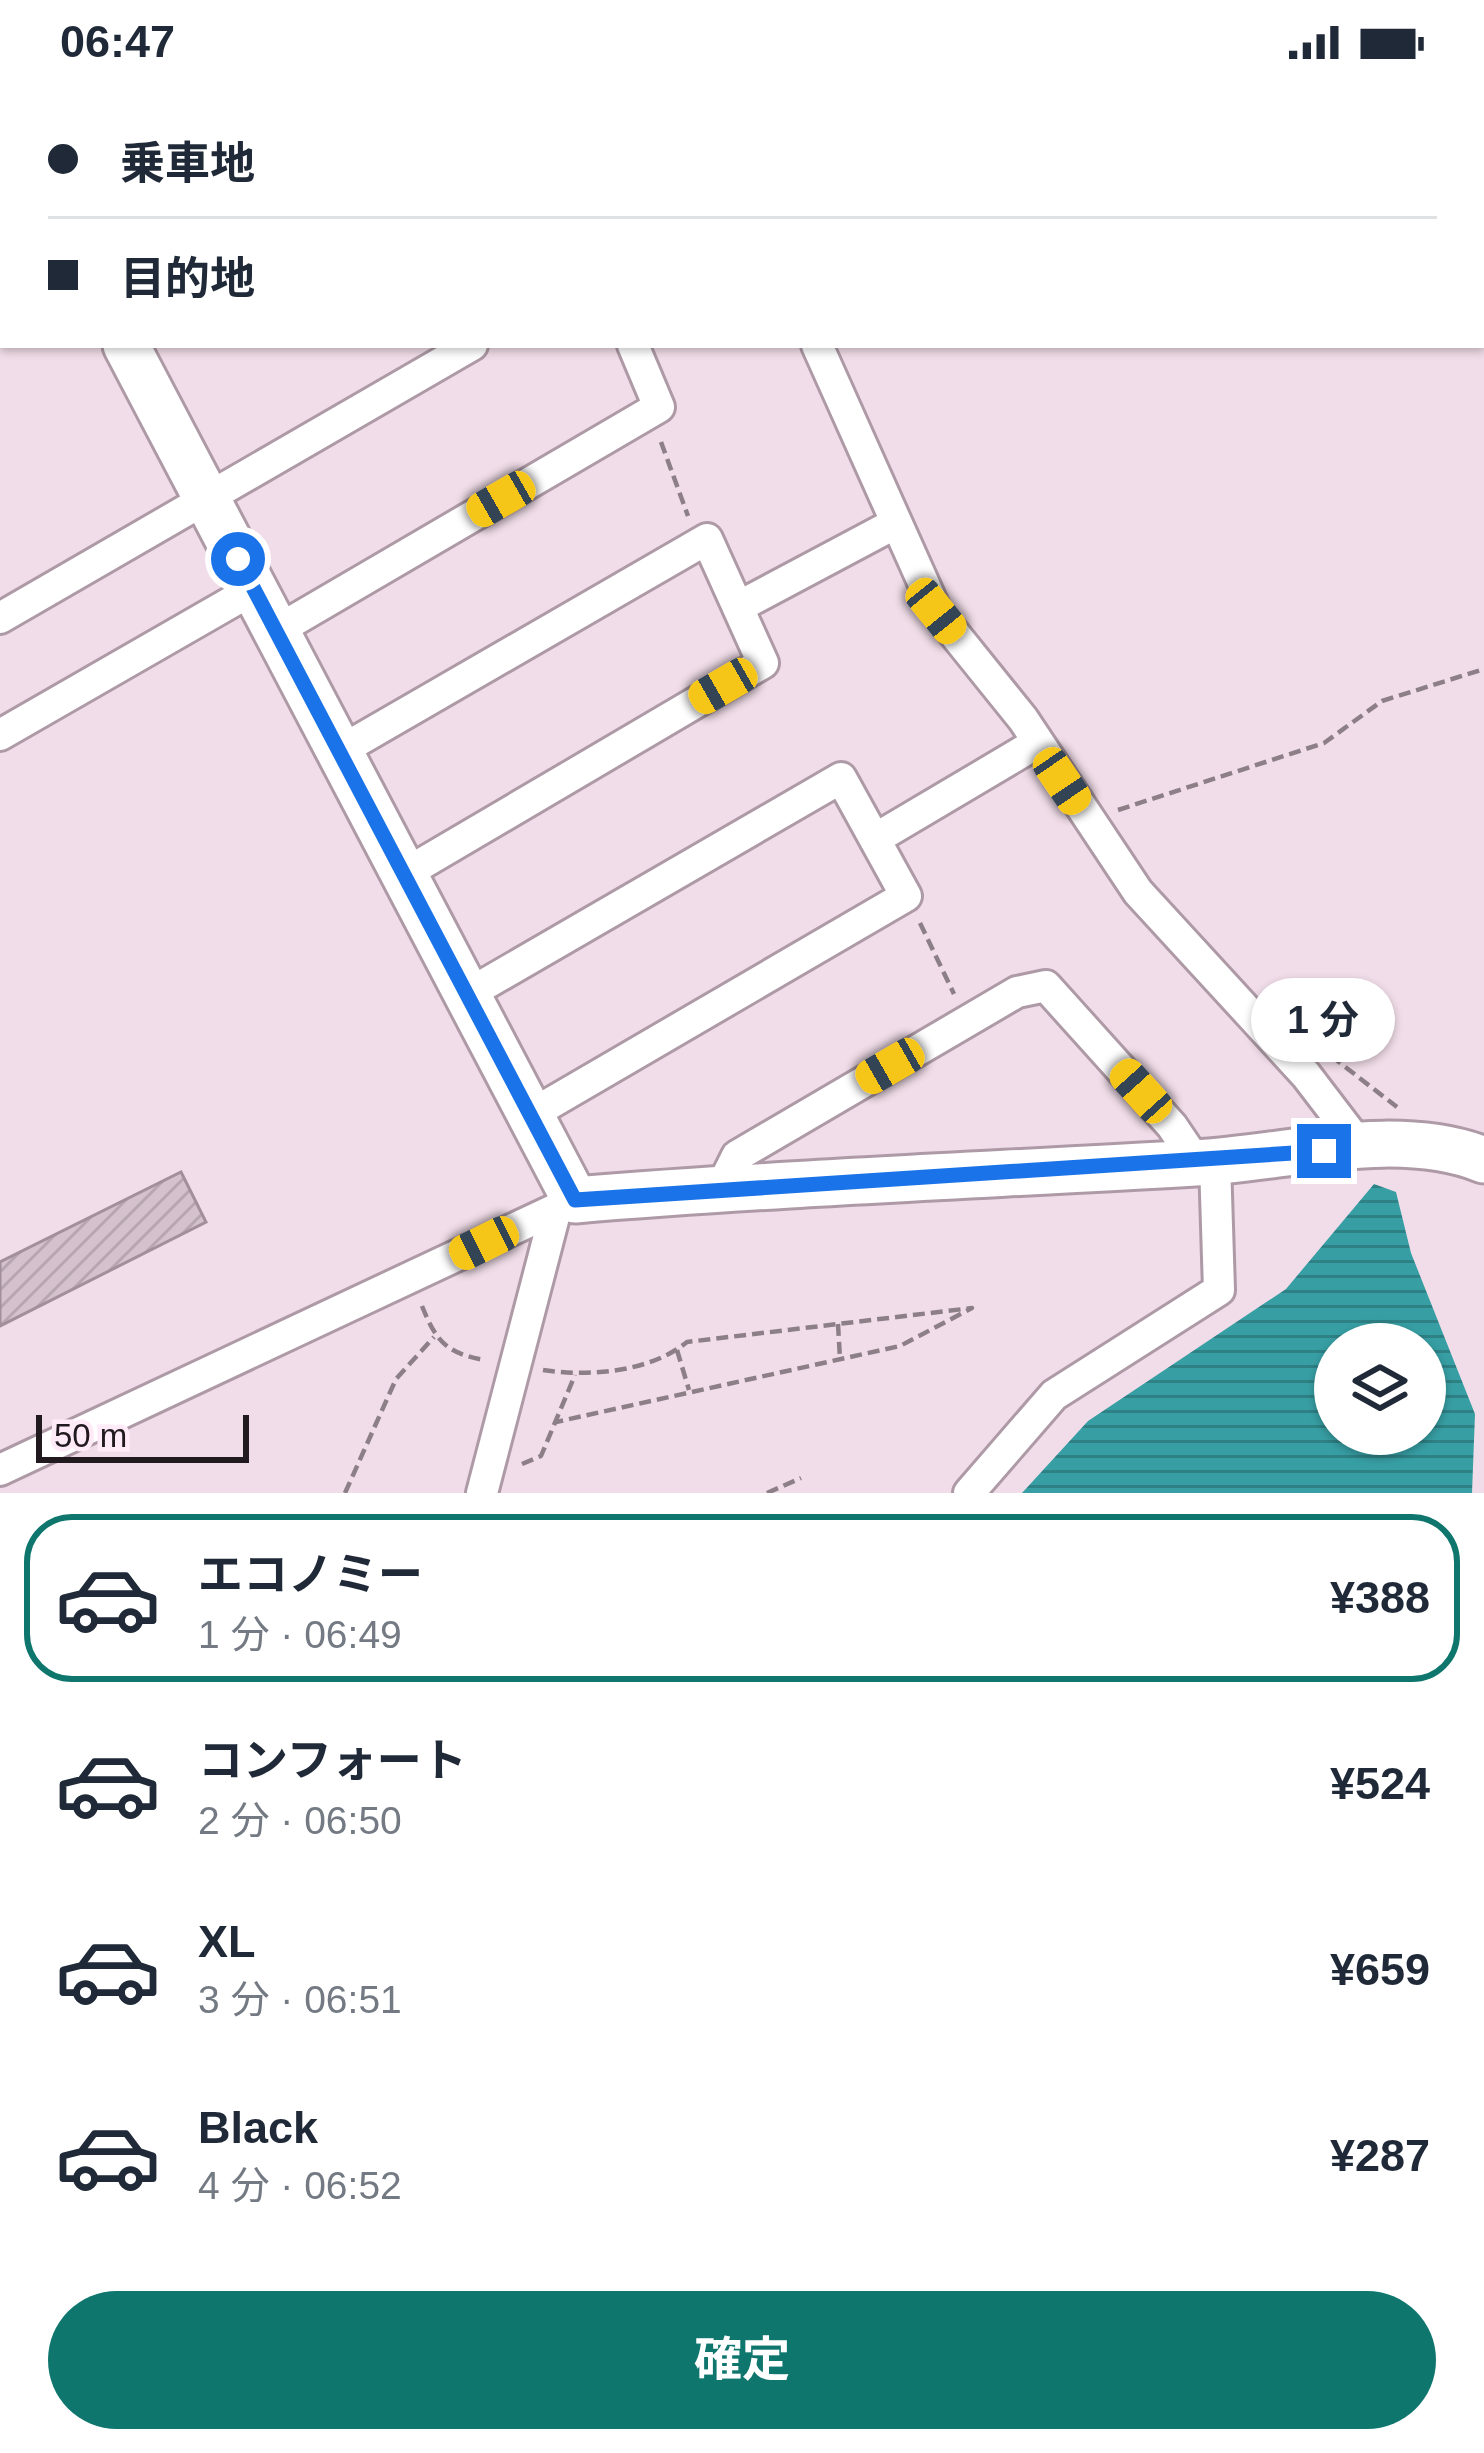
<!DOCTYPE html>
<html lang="ja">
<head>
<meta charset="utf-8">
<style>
  body { margin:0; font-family:Arial,"Noto Sans JP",sans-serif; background:#f2f2f3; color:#1f2937; height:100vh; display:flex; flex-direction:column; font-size:45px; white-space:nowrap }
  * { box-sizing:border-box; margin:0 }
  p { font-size:39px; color:#747a83 }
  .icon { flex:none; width:66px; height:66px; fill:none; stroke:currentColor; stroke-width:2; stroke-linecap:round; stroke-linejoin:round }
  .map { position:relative; height:1409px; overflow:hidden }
  .side { display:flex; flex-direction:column; background:#fff; flex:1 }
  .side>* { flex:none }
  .hud { position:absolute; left:0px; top:0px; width:1485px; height:264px; box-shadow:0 3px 9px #0004; display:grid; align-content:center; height:264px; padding:0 48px; background:#fff }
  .controls { position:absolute; left:1314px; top:1239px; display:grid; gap:24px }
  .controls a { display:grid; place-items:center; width:132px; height:132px; border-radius:50%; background:#fff; box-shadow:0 3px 9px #0004; font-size:60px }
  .scale { position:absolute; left:36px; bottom:30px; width:213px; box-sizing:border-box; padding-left:12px; border:6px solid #20191d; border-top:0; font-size:33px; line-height:42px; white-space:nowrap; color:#20191d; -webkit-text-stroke:9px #ffeaf7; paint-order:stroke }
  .end { position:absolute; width:54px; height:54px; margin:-27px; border:15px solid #1a73e8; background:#fff; box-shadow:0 0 0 6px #fff }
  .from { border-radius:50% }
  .bubble { position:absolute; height:84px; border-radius:42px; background:#fff; box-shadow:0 3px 9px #0004; font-size:39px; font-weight:700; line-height:84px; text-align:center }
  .car { position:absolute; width:36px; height:72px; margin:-36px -18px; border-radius:15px; box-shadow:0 0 9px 3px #0007; background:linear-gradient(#f5c518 24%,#345 0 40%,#f5c518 0 76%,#345 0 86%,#f5c518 0) }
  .hud b { display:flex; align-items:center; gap:42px; height:114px; font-size:45px }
  .hud b+b { border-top:3px solid #e0e1e3 }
  .hud i { width:30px; height:30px; background:#1f2937 }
  ul { padding:21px 0 0; list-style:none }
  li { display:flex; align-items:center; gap:36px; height:168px; margin:0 24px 18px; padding:0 24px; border:6px solid transparent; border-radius:48px }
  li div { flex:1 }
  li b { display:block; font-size:45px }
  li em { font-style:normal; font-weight:700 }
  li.active { border-color:#0f766e }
  li>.icon { width:108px; height:108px; stroke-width:1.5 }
  .primary-button { display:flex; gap:24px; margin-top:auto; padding:24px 48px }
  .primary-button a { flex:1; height:138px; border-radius:72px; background:#0f766e; color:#fff; font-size:48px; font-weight:700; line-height:138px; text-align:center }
  .status { display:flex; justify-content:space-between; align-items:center; height:84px; padding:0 60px; background:#fff; direction:ltr }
  .status svg { height:33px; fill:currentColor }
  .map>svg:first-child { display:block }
  .water { fill:url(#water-rules); fill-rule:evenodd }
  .building { fill:url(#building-hatch); stroke:#a28f9b; stroke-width:3 }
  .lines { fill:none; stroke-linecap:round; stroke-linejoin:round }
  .street-casing { stroke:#ae9aa6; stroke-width:36 }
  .secondary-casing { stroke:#ae9aa6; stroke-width:51 }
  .path { stroke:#8d7f87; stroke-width:4.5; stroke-dasharray:12 6; stroke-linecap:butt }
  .street { stroke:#fff; stroke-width:30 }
  .secondary { stroke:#fff; stroke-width:45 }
  .route { stroke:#1a73e8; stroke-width:15 }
</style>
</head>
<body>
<div class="status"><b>06:47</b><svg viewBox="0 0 49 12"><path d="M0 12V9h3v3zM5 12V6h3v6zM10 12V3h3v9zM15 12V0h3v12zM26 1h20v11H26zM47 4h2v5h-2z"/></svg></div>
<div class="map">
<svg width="1484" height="1409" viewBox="0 0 1484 1409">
  <defs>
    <pattern id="water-rules" width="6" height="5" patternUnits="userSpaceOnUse" patternTransform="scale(3)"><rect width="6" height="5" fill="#379fa4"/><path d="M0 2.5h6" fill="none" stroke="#2e8185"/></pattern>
    <pattern id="building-hatch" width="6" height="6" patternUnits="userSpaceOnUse" patternTransform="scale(3)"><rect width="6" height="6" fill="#d5c1ce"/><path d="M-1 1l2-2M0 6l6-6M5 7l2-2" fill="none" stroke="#b7a5b0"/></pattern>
  </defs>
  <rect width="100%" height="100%" fill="#f1dde9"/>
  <path class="water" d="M1374,1100l22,8 15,61 64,161 -3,79h-450l66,-72 198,-132zM1335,1260h90v90h-90z"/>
  <polygon class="building" points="181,1088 206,1138 0,1242 0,1178"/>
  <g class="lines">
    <defs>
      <g id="street">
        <polyline points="518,0 520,3"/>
        <polyline points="703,0 705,3"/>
        <polyline points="734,0 735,3"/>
        <polyline points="1323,0 1325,3"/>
        <polyline points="43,3 48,0"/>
        <polyline points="325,3 330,0"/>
        <polyline points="633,3 640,0"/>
        <polyline points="1010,3 1016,0"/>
        <polyline points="1482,154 1484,155"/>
        <polyline points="0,198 3,192"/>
        <polyline points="817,261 936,527 1023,635 1138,808 1306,991 1361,1063"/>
        <polyline points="738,523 896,439"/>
        <polyline points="0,534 472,261"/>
        <polyline points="276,547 659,323 633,261"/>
        <polyline points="0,651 254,505"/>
        <polyline points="340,667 707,455 763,579 406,789"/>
        <polyline points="875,755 1037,659"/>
        <polyline points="468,910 841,694 906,812 532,1030"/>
        <polyline points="721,1104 737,1072 1017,908 1046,902 1172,1042 1197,1079"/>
        <polyline points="0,1386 575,1116"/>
        <polyline points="482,1409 556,1125"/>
        <polyline points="969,1409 1054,1311 1219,1206 1215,1078"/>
      </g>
      <g id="secondary">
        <polyline points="1,0 3,5"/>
        <path d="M126,261l449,855c206,-17 413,-25 620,-37 92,-5 201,-38 289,-3"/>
      </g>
    </defs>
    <use href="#street" class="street-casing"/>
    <use href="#secondary" class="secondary-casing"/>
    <g class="path">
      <polyline points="661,358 688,432"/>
      <polyline points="1118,726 1324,659 1382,617 1484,585"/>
      <polyline points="920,839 954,910"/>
      <polyline points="1331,972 1397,1023"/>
      <path d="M422,1222c14,35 24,47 62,54"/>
      <polyline points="838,1240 840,1275"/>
      <polyline points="677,1266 689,1306"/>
      <path d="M543,1286c47,7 107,2 144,-28l285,-34 -72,38 -344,76"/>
      <polyline points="522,1380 541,1372 575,1291"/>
      <polyline points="345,1409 396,1295 434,1253"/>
      <polyline points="767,1409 801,1394"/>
    </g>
    <use href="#street" class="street"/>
    <use href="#secondary" class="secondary"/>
  </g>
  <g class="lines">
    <polyline class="route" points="238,475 575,1116 1324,1067"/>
  </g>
</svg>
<div class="controls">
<a><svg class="icon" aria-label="layers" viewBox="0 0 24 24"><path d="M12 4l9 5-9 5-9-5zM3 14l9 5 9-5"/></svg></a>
</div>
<div class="scale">50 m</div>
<i class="end from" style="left:238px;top:475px"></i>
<i class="end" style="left:1324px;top:1067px"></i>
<div class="bubble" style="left:1251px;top:894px;width:144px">1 分</div>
<i class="car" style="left:501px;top:415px;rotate:240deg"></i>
<i class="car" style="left:936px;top:527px;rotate:141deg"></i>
<i class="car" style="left:723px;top:602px;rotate:240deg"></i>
<i class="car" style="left:1062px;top:697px;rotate:146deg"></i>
<i class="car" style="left:890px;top:982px;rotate:240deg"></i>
<i class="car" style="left:1141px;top:1007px;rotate:318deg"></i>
<i class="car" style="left:484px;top:1159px;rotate:244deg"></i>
<div class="hud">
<b><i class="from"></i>乗車地</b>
<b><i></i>目的地</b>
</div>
</div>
<section class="side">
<ul>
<li class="active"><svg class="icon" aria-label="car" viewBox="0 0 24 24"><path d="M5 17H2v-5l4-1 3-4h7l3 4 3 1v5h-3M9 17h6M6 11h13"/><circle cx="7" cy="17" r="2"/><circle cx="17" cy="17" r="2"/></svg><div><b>エコノミー</b><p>1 分 · 06:49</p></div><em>¥388</em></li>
<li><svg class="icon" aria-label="car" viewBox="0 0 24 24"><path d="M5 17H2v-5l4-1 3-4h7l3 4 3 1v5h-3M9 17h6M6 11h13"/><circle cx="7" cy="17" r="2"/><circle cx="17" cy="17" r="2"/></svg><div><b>コンフォート</b><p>2 分 · 06:50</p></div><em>¥524</em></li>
<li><svg class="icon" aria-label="car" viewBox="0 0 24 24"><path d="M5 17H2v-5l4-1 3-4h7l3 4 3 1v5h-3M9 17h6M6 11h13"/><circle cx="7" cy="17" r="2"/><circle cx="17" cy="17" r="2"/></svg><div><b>XL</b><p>3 分 · 06:51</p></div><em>¥659</em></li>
<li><svg class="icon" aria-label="car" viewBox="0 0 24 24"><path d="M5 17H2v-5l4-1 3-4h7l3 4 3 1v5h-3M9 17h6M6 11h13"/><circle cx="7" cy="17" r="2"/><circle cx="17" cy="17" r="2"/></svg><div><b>Black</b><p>4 分 · 06:52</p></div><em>¥287</em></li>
</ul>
<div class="primary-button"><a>確定</a></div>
</section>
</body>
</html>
